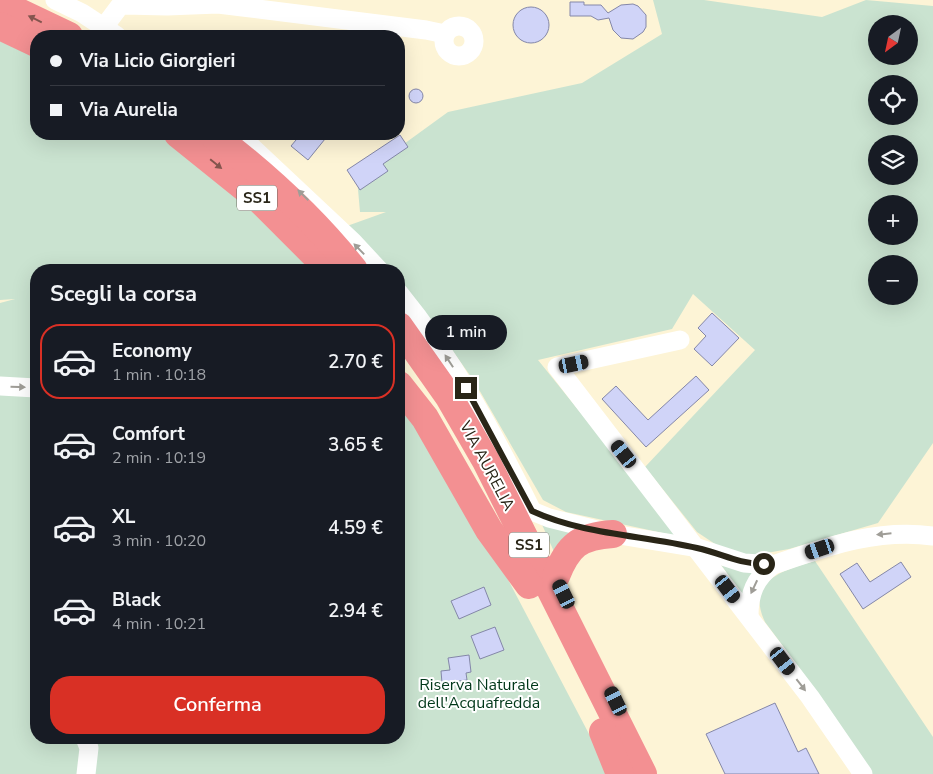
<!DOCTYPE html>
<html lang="it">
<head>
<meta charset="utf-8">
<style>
  body { margin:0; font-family:"Nunito Sans",sans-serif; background:#20242c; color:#f1f3f6; height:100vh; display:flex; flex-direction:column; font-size:19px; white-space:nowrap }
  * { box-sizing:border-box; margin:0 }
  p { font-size:16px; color:#9ea1a6 }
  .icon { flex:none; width:28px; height:28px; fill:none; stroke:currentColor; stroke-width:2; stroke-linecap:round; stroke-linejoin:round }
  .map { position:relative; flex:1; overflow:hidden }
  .drawer { position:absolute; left:30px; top:264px; width:375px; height:480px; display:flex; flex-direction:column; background:#171b24; border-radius:20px; box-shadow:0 5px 20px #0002 }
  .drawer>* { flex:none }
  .top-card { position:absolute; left:30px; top:30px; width:375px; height:110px; border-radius:20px; box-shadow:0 5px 20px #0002; display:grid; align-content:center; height:110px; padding:0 20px; background:#171b24 }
  .needle { width:32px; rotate:213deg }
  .buttons { position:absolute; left:868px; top:15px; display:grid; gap:10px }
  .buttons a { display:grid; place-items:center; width:50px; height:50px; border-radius:50%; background:#171b24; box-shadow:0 5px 20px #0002; font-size:25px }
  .end { position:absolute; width:22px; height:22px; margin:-11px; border:6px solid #292517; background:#fff; box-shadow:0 0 0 2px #fff }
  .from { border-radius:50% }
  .bubble { position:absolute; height:35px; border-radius:18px; background:#171b24; box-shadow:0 5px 20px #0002; font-size:16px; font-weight:600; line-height:35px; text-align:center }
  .car { position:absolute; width:15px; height:30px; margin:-15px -8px; border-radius:6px; box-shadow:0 0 4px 1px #0007; background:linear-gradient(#222 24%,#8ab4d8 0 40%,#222 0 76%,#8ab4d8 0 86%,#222 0) }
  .top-card b { display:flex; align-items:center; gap:18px; height:48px; font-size:19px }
  .top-card b+b { border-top:1px solid #363941 }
  .top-card i { width:12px; height:12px; background:#f1f3f6 }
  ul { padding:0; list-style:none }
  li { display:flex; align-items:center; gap:15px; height:75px; margin:0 10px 8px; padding:0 10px; border:2px solid transparent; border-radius:20px }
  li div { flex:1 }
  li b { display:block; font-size:19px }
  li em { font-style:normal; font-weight:600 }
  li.on { border-color:#d93025 }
  li>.icon { width:45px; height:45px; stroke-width:1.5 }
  h2 { padding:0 20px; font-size:22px; line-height:60px }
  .primary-button { display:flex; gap:10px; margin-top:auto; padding:10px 20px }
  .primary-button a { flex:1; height:58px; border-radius:20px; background:#d93025; color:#fff; font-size:20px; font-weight:600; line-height:58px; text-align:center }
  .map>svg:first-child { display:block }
  .green { fill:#cae3d0; fill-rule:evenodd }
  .building { fill:#d0d4f8; stroke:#8487a8 }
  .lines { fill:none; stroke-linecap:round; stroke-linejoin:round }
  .minor { stroke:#fff; stroke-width:19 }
  .highway { stroke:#f39092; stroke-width:28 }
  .oneway { fill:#84554e }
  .oneway2 { fill:#9f9d97 }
  .route { stroke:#292517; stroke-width:6 }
  .labels { text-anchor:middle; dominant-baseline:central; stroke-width:4; stroke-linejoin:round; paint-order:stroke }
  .shield { fill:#fff; stroke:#69665d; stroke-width:1 }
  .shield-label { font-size:15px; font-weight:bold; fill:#292517 }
  .street-label { font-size:16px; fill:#292517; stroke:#fff }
  .park-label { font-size:16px; fill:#003719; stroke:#fff }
</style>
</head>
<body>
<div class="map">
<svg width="933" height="774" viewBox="0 0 933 774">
  <rect width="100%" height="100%" fill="#fdf4d6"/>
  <g class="green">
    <path d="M653,0h51l118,17 44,-17 67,6v437l-55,80 -89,26 -40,7 -25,-6 -27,-18 -52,-65 110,-117 -62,-56 -21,35 -134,31 143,177 -115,-25 -23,-12 -69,-119 -42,-59 -33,-38v-14h-13l-39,-44 39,-14h-26l-3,-34 91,-66 134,-29 80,-49zM876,24h33v32h-33zM876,84h33v32h-33zM876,144h33v32h-33zM876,204h33v32h-33zM876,264h33v32h-33z"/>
    <polygon points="0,39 36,58 36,134 161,134 198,161 316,270 36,270 36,738 399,738 399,379 493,551 610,774 0,774 0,303 15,299 0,300"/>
    <polygon points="540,520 585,530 555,554"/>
    <path d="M815,561l118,176v37h-61l-44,-67 -63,-85c-20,-42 19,-52 50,-61z"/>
    <polygon points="719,562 757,568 744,598"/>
  </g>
  <g class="building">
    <polygon points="570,2 584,2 584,5 601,5 608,13 621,5 633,4 638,6 646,15 646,27 643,32 633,39 621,38 613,30 609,18 598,20 591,16 570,16"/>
    <circle cx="531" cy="25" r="18"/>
    <circle cx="416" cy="96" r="7"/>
    <polygon points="301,134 318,134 325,139 308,160 291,146"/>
    <polygon points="400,135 408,147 383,164 388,171 360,190 347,170"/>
    <polygon points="712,313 739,338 712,366 694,349 706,336 698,328"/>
    <polygon points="696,376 709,390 646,447 602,399 616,386 648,420"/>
    <polygon points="901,562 911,577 863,609 840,574 857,563 870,582"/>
    <polygon points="484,587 491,605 459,619 451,601"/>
    <polygon points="495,627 504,650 480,659 471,636"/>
    <polygon points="469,655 471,672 466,673 467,680 442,683 441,671 450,670 448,658"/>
    <polygon points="775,703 798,752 806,748 819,774 725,774 706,734"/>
  </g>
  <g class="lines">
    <g class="minor">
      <polyline points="55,0 82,13 117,36"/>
      <circle cx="459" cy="41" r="15"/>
      <polyline points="104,27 119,7 124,5 167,6 218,4 426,30 445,34"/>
      <polyline points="238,134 353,242 379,270"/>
      <path d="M399,293c54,66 95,141 133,218l17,7 64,16 85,14 46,15 29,2"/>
      <polyline points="680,340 557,367 810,697 863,774"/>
      <polyline points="0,386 36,388"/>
      <path d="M749,616c0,-22 6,-38 24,-51 53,-18 104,-37 160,-29"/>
      <polyline points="85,738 89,748 86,774"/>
    </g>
    <g class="highway">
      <polyline points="0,3 69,36"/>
      <polyline points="0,26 36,43"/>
      <polyline points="178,134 260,200 330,270"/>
      <path d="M212,134c51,39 102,85 142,136"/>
      <polyline points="399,326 449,397 486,461 643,774"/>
      <polyline points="399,385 425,418 489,530 529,585"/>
      <path d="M556,576c12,-30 23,-40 57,-42"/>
      <polyline points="603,732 620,774"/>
    </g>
  </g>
  <defs><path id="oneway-solid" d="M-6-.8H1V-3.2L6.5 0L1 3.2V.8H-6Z" transform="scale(1.25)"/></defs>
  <g class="oneway">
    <use href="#oneway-solid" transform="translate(35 19) rotate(-154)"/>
    <use href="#oneway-solid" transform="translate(216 164) rotate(39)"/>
  </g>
  <g class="oneway2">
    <use href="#oneway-solid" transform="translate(303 195) rotate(-136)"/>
    <use href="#oneway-solid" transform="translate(359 249) rotate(-134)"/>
    <use href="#oneway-solid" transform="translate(449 361) rotate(-123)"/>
    <use href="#oneway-solid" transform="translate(18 387) rotate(2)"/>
    <use href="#oneway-solid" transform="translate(884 534) rotate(174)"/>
    <use href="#oneway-solid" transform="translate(754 587) rotate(115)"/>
    <use href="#oneway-solid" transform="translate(801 685) rotate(52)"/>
  </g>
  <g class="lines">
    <path class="route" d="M466,388l66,123c52,24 111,24 165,37 27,6 38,15 67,16"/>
  </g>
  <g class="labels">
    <g class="shield">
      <rect x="237" y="185.5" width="40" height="25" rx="4"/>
      <rect x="509" y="532.5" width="40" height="25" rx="4"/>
    </g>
    <g class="shield-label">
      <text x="257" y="198">SS1</text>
      <text x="529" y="545">SS1</text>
    </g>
    <g class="street-label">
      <text transform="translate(487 466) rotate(62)">VIA AURELIA</text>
    </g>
    <g class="park-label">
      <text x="479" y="685">Riserva Naturale<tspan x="479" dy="18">dell'Acquafredda</tspan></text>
    </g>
  </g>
</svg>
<div class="buttons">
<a><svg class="needle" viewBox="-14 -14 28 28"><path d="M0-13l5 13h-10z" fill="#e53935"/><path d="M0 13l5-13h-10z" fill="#9ea1a6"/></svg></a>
<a><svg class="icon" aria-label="locate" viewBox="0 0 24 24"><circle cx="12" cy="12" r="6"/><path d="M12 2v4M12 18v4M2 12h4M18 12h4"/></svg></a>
<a><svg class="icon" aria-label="layers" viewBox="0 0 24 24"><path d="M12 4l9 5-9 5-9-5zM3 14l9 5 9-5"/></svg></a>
<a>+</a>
<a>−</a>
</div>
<i class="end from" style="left:764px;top:564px"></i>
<i class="end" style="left:466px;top:388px"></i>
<div class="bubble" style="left:425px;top:315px;width:82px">1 min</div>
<i class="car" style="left:574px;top:364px;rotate:78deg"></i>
<i class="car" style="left:624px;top:454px;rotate:322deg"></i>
<i class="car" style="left:820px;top:549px;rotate:251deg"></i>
<i class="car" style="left:728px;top:589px;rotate:143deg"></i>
<i class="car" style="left:564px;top:594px;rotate:334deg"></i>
<i class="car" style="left:783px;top:661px;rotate:143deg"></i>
<i class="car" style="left:616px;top:701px;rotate:334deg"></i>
<div class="top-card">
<b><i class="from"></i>Via Licio Giorgieri</b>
<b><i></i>Via Aurelia</b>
</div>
<section class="drawer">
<h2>Scegli la corsa</h2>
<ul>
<li class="on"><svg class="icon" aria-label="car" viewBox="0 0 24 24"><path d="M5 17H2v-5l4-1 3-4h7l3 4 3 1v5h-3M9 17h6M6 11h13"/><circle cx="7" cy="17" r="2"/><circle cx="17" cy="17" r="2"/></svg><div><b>Economy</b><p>1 min · 10:18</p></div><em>2.70 €</em></li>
<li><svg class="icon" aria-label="car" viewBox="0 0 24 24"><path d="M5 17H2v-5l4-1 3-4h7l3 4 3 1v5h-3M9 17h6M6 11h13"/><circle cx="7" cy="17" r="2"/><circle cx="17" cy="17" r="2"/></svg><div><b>Comfort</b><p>2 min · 10:19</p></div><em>3.65 €</em></li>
<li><svg class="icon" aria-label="car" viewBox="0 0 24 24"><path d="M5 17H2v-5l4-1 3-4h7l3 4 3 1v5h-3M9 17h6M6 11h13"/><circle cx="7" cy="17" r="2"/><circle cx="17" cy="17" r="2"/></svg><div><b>XL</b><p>3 min · 10:20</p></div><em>4.59 €</em></li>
<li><svg class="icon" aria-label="car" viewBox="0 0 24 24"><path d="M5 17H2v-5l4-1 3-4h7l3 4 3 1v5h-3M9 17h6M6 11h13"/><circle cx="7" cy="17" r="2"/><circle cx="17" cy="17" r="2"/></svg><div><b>Black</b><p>4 min · 10:21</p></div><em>2.94 €</em></li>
</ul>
<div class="primary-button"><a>Conferma</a></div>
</section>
</div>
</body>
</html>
